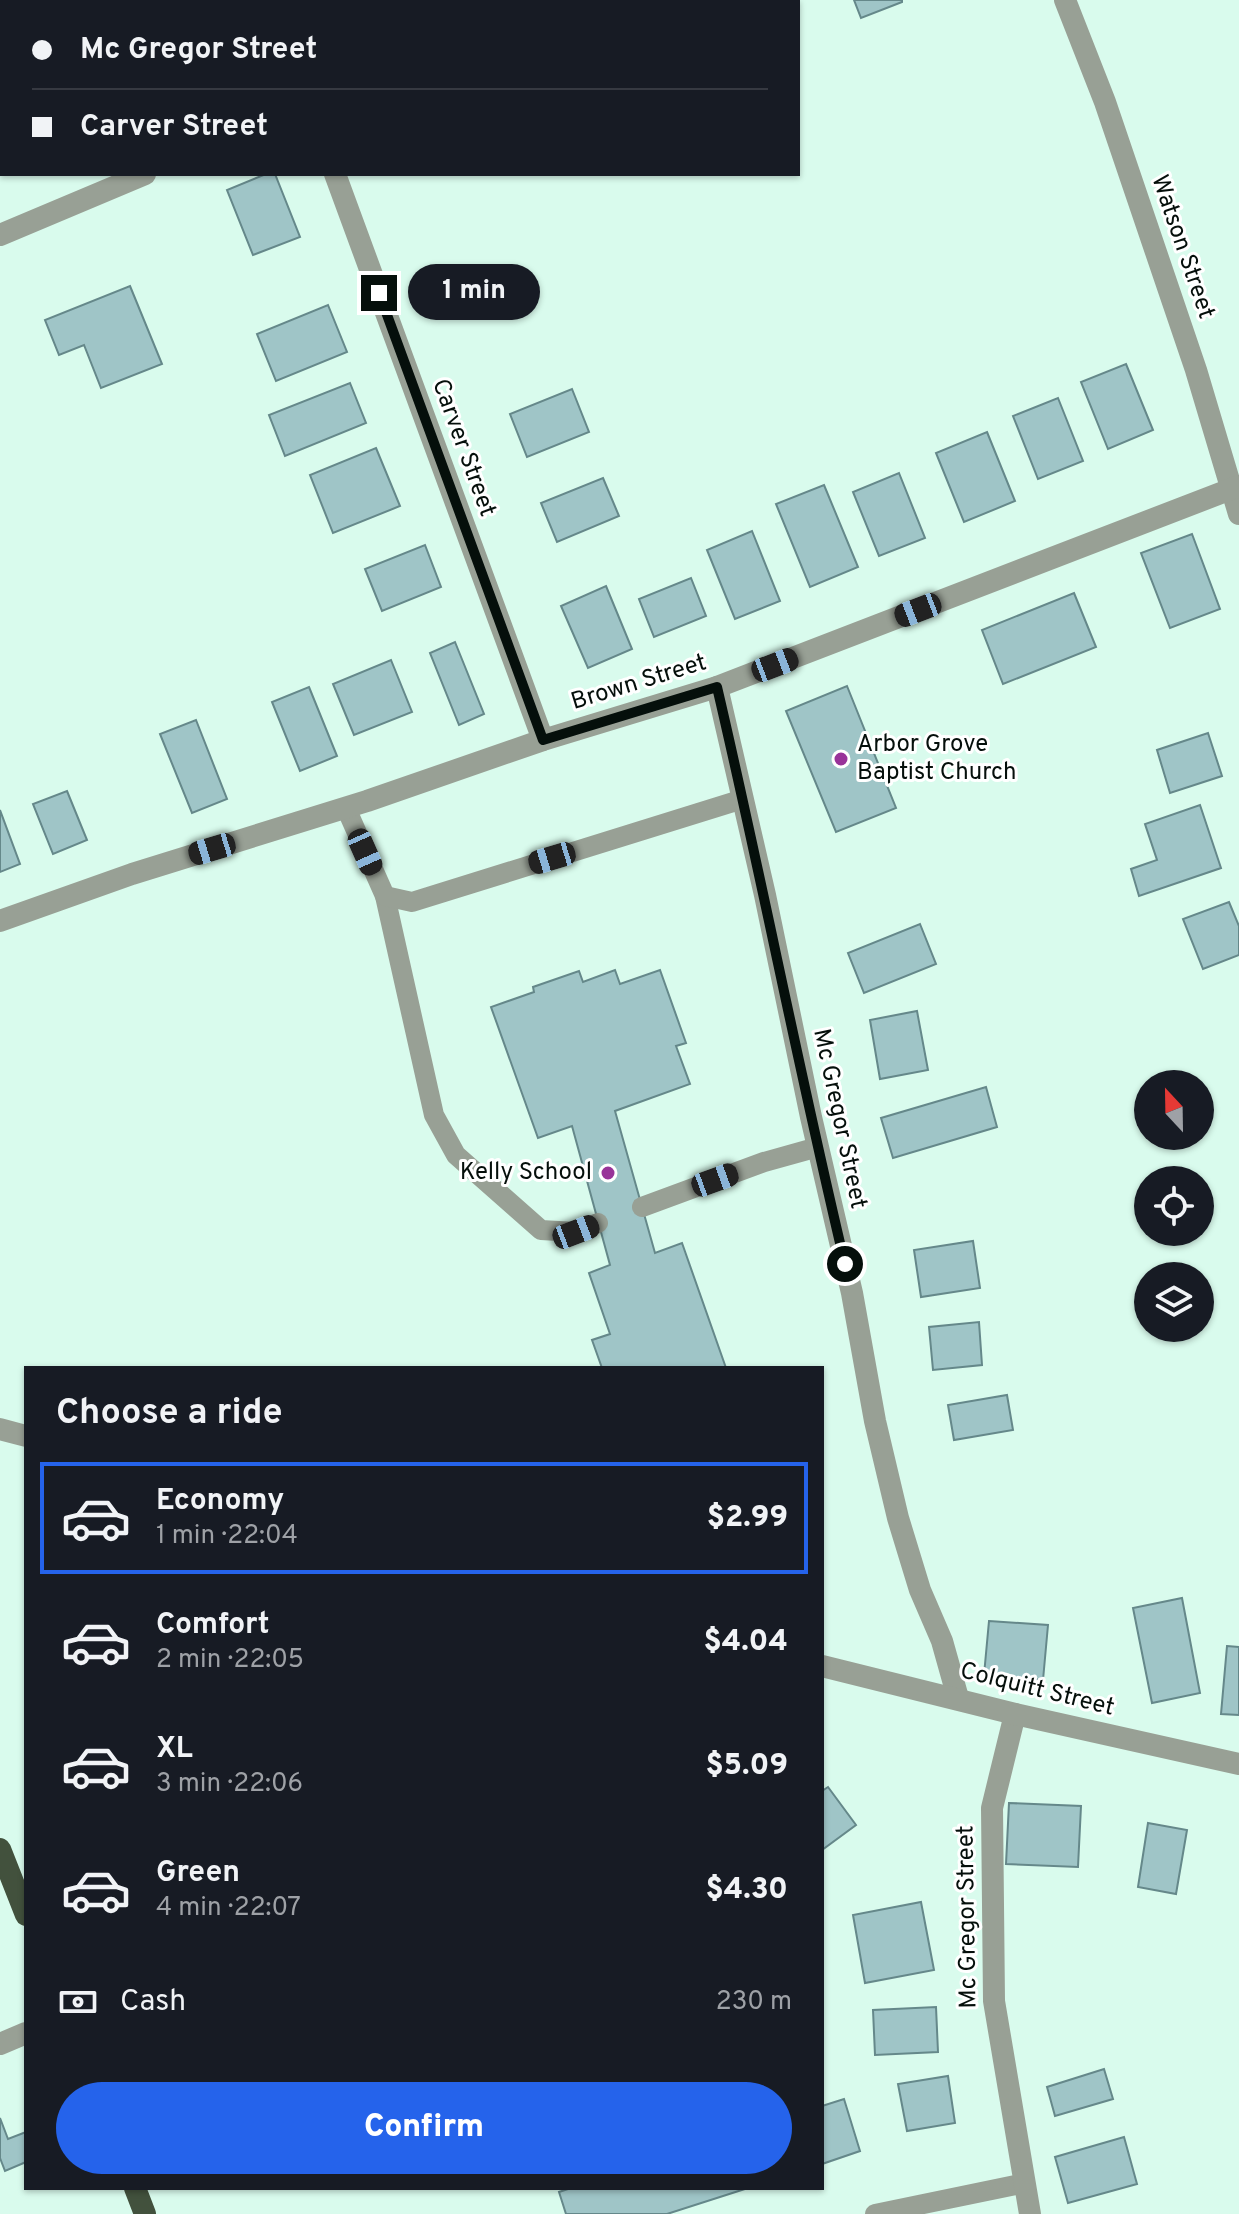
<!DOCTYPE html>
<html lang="en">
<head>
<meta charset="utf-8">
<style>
  body { margin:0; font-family:Overpass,sans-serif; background:#20242c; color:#f1f3f6; height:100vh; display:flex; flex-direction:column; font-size:30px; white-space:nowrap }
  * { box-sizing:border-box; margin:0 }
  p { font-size:26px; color:#9ea1a6 }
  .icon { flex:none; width:44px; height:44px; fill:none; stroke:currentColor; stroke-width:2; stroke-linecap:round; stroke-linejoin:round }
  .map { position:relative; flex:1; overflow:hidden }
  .panel { position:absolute; left:24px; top:1366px; width:800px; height:824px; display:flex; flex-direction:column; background:#171b24; border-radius:0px; box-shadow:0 2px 6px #0004 }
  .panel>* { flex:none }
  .banner { position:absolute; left:0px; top:0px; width:800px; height:176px; box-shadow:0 2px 6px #0004; display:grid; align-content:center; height:176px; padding:0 32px; background:#171b24 }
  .needle { width:52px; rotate:338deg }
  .fabs { position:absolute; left:1134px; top:1070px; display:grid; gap:16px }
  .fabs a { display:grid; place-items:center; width:80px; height:80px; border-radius:50%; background:#171b24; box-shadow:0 2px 6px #0004; font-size:40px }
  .end { position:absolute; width:36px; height:36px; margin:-18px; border:10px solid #050f0b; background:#fff; box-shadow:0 0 0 4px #fff }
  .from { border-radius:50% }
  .bubble { position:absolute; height:56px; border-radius:28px; background:#171b24; box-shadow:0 2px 6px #0004; font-size:26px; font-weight:800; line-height:56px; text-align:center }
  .car { position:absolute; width:24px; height:48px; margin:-24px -12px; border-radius:10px; box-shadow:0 0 6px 2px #0007; background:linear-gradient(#222 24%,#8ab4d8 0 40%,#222 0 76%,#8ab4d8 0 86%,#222 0) }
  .banner b { display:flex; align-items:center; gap:28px; height:76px; font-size:30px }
  .banner b+b { border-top:2px solid #363941 }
  .banner i { width:20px; height:20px; background:#f1f3f6 }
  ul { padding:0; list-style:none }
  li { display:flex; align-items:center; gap:24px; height:112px; margin:0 16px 12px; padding:0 16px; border:4px solid transparent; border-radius:0px }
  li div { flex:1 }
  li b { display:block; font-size:30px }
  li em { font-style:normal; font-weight:800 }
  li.active { border-color:#2563eb }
  li>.icon { width:72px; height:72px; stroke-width:1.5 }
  h2 { padding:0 32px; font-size:36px; line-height:96px }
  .pay { display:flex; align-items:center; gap:20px; height:88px; padding:0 32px; font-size:30px }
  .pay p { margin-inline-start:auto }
  .cta { display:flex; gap:16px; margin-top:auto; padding:16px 32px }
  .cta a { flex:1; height:92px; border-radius:48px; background:#2563eb; color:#fff; font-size:32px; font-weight:800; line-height:92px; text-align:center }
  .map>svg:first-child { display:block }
  .building { fill:#9fc5c7; stroke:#65888a; stroke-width:2 }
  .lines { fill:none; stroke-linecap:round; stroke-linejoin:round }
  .service { stroke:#98a095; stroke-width:20 }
  .minor { stroke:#98a095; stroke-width:22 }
  .tertiary { stroke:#98a095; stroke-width:22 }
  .trunk { stroke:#42513d; stroke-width:22 }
  .route { stroke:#050f0b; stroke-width:10 }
  .poi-dot { fill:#983399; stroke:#fff; stroke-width:3 }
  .labels { text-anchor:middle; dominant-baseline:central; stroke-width:6; stroke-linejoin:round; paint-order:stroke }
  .street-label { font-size:24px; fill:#050f0b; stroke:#fff }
  .poi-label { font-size:24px; fill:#050f0b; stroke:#fff; text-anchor:start }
</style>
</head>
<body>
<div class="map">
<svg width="1239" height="2214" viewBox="0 0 1239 2214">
  <rect width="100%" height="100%" fill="#d9fbed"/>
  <g class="building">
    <polygon points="854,0 902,0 902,2 861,18"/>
    <polygon points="266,174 275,174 300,237 253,255 227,190"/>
    <polygon points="130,286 162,364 101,388 84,345 59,355 45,320"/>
    <polygon points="328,305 347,352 276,381 257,334"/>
    <polygon points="1126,364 1153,430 1108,449 1081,382"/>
    <polygon points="350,383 366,423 285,456 269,415"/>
    <polygon points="572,389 589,432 527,457 510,414"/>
    <polygon points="1058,398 1083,461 1038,479 1013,416"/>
    <polygon points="987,432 1015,501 964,522 936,453"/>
    <polygon points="376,448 400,506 333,533 310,475"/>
    <polygon points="899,473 925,538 879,556 853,492"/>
    <polygon points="603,478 619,516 557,542 541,503"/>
    <polygon points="824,485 858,567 810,587 776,504"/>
    <polygon points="752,531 780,601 735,619 707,550"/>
    <polygon points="1192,534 1220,609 1170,628 1141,553"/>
    <polygon points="425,545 441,587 382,611 365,569"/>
    <polygon points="691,578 706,616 654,637 639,599"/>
    <polygon points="606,586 632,649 588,668 561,606"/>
    <polygon points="1074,593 1096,647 1003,684 982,630"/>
    <polygon points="455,642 484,714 459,725 430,653"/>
    <polygon points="391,660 412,712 354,735 333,684"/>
    <polygon points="847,686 896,808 836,832 786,711"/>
    <polygon points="309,687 337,756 300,771 272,702"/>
    <polygon points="196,720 227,799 192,813 160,734"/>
    <polygon points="1208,733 1222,776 1170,793 1157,750"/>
    <polygon points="67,791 87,840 53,854 33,804"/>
    <polygon points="1200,805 1221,868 1139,896 1131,869 1157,860 1145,824"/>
    <polygon points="0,810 20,864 0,872"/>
    <polygon points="1229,902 1239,926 1239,955 1203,969 1183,919"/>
    <polygon points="920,924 936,964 864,993 848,953"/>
    <polygon points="615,970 620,984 660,970 686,1043 676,1046 690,1084 615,1111 655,1253 682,1243 726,1368 602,1368 592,1340 610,1334 589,1273 610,1265 572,1126 538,1138 491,1007 534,992 533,987 579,971 583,982"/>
    <polygon points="917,1011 928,1070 880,1079 870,1020"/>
    <polygon points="986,1087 997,1127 893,1158 881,1118"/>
    <polygon points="973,1241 980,1288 921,1297 914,1250"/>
    <polygon points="979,1322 982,1365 933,1370 929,1327"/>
    <polygon points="1007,1395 1013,1430 954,1440 948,1405"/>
    <polygon points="1182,1598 1200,1693 1152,1703 1133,1608"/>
    <polygon points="989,1621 1048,1625 1043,1680 984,1675"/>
    <polygon points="1227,1646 1239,1647 1239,1715 1221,1714"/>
    <polygon points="828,1787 856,1825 822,1850 822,1791"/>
    <polygon points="1009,1803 1081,1806 1078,1867 1006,1864"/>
    <polygon points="1148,1823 1187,1830 1176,1894 1138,1887"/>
    <polygon points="921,1902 934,1970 865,1983 853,1915"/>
    <polygon points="936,2007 938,2052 875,2055 873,2010"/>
    <polygon points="1104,2069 1113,2099 1055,2116 1047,2087"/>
    <polygon points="948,2076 955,2123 907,2131 898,2084"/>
    <polygon points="844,2099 860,2151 822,2164 822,2106"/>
    <polygon points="0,2118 8,2139 26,2132 26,2162 5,2171 0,2158"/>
    <polygon points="1124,2137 1137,2184 1068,2203 1055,2157"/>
    <polygon points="571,2188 748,2188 667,2214 566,2214 559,2192"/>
  </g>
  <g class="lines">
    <g class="service">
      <polyline points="346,808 385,896 434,1115 456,1155 541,1230 576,1232 598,1223"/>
      <polyline points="385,896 412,902 743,799"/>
      <polyline points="642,1207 764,1162 818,1147"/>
      <polyline points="875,2214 1025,2183"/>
    </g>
    <g class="minor">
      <polyline points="267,0 268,2"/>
      <polyline points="1065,0 1105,102 1196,370 1239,514"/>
      <polyline points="585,2 590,0"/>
      <polyline points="335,174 543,740"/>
      <polyline points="0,235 145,174"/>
      <polyline points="717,687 765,895 811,1117 852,1293 875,1421 898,1518 920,1590 942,1641 958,1698"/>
      <polyline points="0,921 132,874 367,801 543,740 717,687 1239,486"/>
      <polyline points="1015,1714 992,1808 994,2001 1030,2214"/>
      <polyline points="0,2044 26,2033"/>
    </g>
    <g class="tertiary">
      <polyline points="0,1429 26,1436"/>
      <polyline points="822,1666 1015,1714 1239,1764"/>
    </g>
    <g class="trunk">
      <polyline points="0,1849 26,1915"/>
      <polyline points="135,2188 145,2214"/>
    </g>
  </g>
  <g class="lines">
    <path class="route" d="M379,293l164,447 174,-53c45,192 82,385 128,577"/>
  </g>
  <g class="poi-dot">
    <circle cx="841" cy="759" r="8"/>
    <circle cx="608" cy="1173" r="8"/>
  </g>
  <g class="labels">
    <g class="street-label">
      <text transform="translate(1182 247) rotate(71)">Watson Street</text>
      <text transform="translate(463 448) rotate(70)">Carver Street</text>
      <text transform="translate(639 683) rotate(-17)">Brown Street</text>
      <text transform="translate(839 1119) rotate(78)">Mc Gregor Street</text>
      <text transform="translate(1037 1690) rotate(14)">Colquitt Street</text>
      <text transform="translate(968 1917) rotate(-91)">Mc Gregor Street</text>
    </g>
    <g class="poi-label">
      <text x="857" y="745">Arbor Grove<tspan x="857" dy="28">Baptist Church</tspan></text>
      <text x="592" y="1173" text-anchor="end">Kelly School</text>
    </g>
  </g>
</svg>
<div class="fabs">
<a><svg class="needle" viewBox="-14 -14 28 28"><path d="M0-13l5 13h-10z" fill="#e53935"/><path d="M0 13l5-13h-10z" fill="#9ea1a6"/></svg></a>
<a><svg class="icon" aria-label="locate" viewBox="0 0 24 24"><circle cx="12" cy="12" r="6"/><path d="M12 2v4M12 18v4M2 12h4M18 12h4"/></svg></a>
<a><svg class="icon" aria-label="layers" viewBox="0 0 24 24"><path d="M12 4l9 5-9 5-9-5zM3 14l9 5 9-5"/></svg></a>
</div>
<i class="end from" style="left:845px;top:1264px"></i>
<i class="end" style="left:379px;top:293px"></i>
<div class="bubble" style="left:408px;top:264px;width:132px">1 min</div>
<i class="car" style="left:918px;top:610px;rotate:249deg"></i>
<i class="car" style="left:775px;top:665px;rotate:69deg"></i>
<i class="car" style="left:212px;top:849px;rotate:253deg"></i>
<i class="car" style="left:365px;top:852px;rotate:156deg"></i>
<i class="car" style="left:552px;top:858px;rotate:253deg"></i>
<i class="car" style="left:715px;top:1180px;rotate:70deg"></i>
<i class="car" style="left:576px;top:1232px;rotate:69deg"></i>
<div class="banner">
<b><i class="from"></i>Mc Gregor Street</b>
<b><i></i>Carver Street</b>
</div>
<section class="panel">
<h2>Choose a ride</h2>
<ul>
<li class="active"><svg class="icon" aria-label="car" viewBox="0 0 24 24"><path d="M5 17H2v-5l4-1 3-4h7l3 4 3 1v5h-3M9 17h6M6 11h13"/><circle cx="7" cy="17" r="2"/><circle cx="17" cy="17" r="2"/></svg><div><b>Economy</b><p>1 min · 22:04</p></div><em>$2.99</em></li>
<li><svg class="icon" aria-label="car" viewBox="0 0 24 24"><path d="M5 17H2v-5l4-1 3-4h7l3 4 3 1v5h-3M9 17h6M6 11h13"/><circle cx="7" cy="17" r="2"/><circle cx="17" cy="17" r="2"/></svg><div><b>Comfort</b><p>2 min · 22:05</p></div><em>$4.04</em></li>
<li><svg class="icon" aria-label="car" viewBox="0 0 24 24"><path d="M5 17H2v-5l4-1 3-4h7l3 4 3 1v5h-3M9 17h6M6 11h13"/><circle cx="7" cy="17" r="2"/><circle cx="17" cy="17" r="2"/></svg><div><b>XL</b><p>3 min · 22:06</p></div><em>$5.09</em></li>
<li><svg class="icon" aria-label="car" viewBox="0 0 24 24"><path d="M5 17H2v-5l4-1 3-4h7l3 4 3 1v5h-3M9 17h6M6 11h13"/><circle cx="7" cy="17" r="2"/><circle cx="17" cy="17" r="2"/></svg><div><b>Green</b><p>4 min · 22:07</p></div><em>$4.30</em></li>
</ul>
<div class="pay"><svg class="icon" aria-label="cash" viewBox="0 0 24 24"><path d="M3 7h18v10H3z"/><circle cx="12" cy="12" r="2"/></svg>Cash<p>230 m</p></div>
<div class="cta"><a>Confirm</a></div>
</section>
</div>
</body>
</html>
